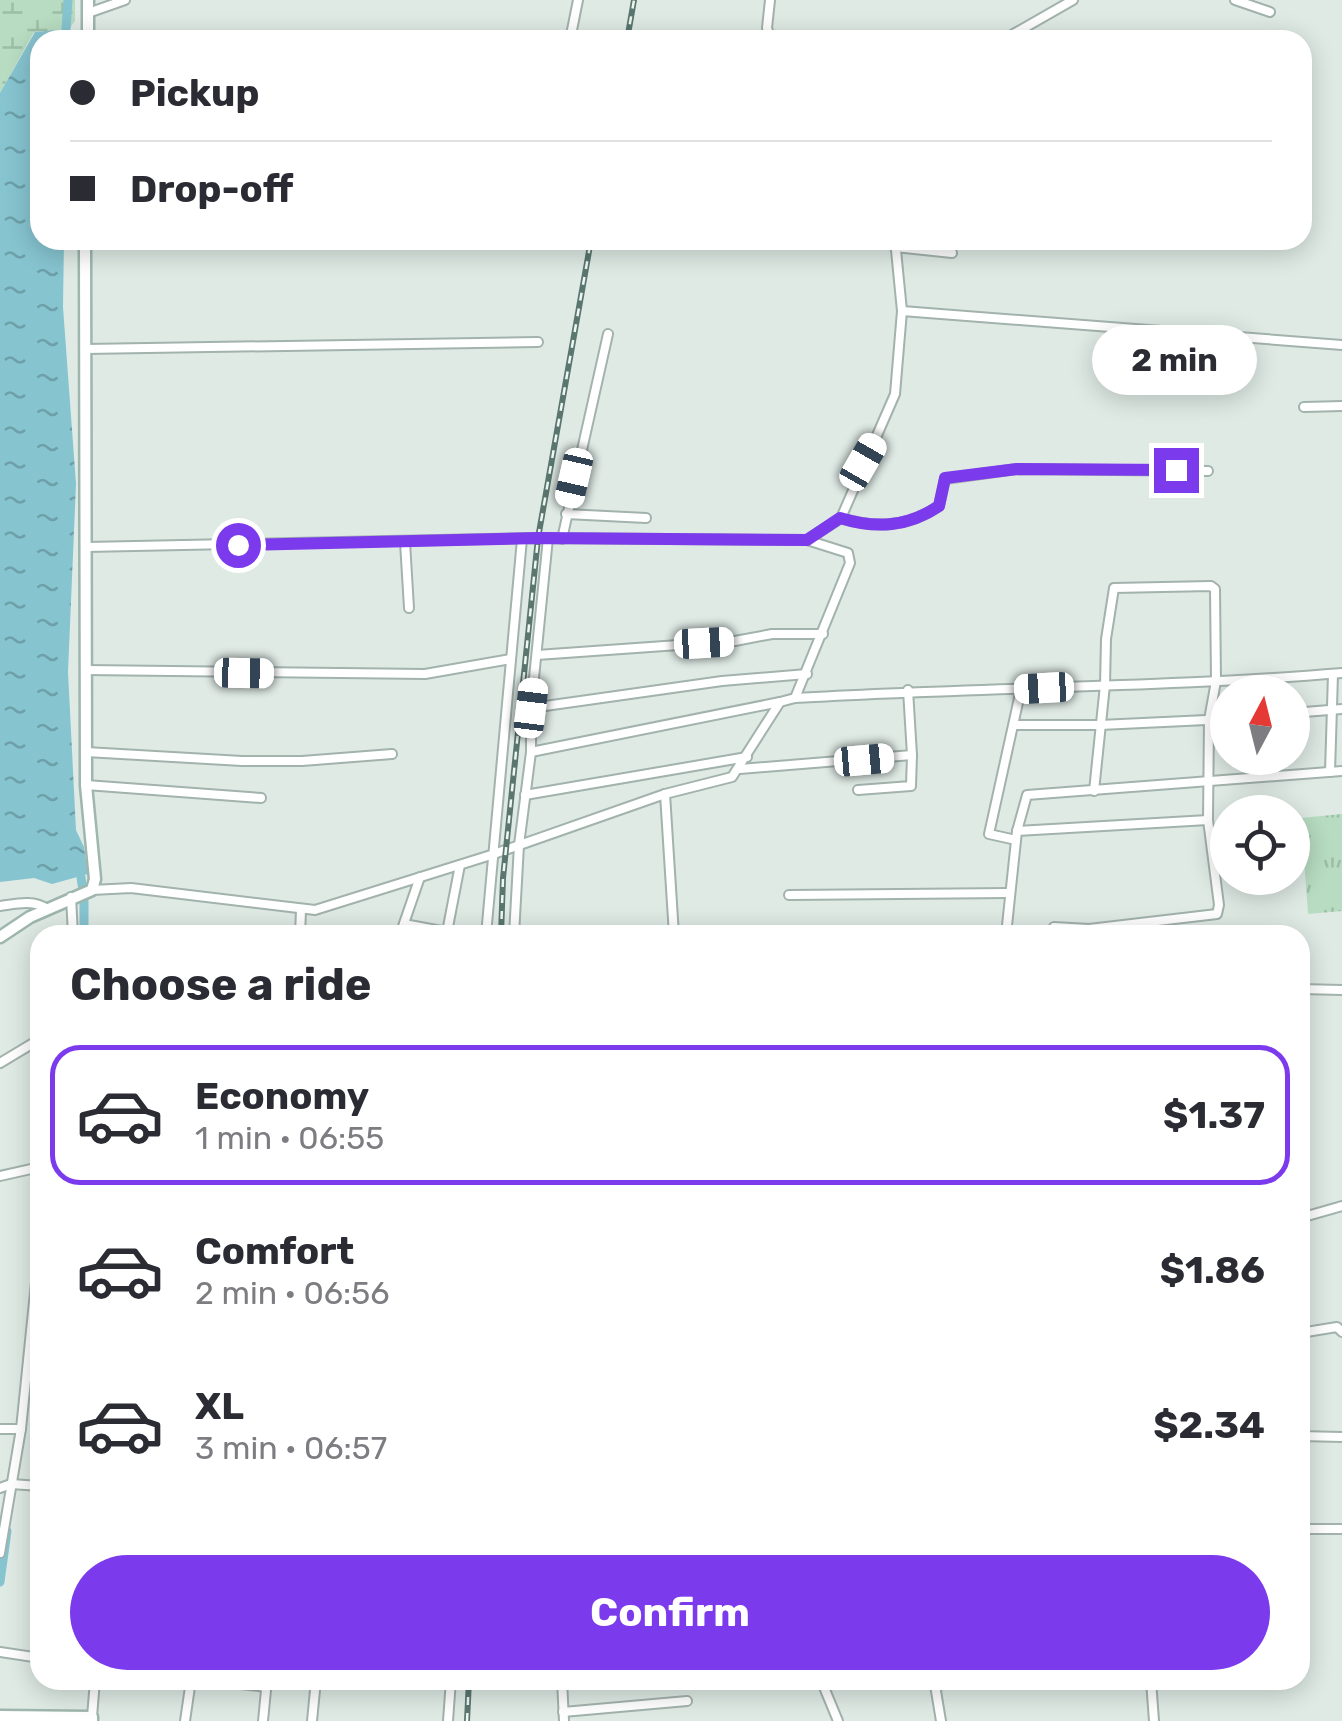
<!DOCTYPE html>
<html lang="en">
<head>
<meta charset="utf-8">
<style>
  body { margin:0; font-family:Rubik,sans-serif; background:#f7f7f7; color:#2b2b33; height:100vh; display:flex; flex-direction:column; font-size:38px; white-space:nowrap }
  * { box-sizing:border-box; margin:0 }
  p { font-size:32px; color:#7c7c81 }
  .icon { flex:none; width:55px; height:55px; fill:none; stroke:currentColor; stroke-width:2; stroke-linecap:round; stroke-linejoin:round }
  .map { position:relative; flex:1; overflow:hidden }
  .details { position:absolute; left:30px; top:925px; width:1280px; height:765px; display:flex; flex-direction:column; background:#fff; border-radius:30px; box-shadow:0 5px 25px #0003 }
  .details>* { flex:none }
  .banner { position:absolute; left:30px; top:30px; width:1282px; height:220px; border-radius:30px; box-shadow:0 5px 25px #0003; display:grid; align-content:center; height:220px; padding:0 40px; background:#fff }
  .needle { width:65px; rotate:7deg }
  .fabs { position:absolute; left:1210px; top:675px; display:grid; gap:20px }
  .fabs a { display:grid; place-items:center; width:100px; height:100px; border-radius:50%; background:#fff; box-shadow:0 5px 25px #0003; font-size:50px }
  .end { position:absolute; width:45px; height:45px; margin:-22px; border:12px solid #7c3aed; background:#fff; box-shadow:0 0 0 5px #fff }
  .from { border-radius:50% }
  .bubble { position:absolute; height:70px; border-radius:35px; background:#fff; box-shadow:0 5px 25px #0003; font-size:32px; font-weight:700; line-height:70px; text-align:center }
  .car { position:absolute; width:30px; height:60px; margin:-30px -15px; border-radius:12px; box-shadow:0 0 8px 2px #0007; background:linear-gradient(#fff 24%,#345 0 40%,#fff 0 76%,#345 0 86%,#fff 0) }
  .banner b { display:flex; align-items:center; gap:35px; height:95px; font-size:38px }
  .banner b+b { border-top:2px solid #e1e1e2 }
  .banner i { width:25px; height:25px; background:#2b2b33 }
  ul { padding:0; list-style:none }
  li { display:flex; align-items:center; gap:30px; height:140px; margin:0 20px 15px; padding:0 20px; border:5px solid transparent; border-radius:30px }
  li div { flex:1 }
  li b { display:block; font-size:38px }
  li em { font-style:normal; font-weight:700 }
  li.on { border-color:#7c3aed }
  li>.icon { width:90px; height:90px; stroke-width:1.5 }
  h2 { padding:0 40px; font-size:45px; line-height:120px }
  .cta { display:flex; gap:20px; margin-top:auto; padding:20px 40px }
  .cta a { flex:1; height:115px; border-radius:60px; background:#7c3aed; color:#fff; font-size:40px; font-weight:700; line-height:115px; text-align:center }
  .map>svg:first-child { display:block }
  .grass { fill:url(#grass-tufts) }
  .wetland { fill:url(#wetland-marsh) }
  .water { fill:url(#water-ripples) }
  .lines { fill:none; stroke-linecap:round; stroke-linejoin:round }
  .canal { stroke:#86c4d0; stroke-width:9 }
  .street-casing { stroke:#a2b2ac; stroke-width:12 }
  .secondary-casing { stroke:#9eb6ad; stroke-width:15 }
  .street { stroke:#fff; stroke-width:8 }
  .secondary { stroke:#fff; stroke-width:10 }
  .rail-casing { stroke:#5a766f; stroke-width:6 }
  .rail { stroke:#eff7f3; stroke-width:2.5; stroke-dasharray:8; stroke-linecap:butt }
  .route { stroke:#7c3aed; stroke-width:12 }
</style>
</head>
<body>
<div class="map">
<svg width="1342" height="1721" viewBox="0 0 1342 1721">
  <defs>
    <pattern id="grass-tufts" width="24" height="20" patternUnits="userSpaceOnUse" patternTransform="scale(2.5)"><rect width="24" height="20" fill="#b7dcc1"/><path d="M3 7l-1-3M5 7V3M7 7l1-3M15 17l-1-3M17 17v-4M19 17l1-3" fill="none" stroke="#9dbea6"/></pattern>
    <pattern id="wetland-marsh" width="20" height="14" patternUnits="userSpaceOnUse" patternTransform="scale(2.5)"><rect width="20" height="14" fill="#b7dcc1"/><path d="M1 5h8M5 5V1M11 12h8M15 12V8" fill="none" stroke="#9dbea6"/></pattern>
    <pattern id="water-ripples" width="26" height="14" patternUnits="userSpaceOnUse" patternTransform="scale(2.5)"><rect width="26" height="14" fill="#86c4d0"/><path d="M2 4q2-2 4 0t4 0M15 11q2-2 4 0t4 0" fill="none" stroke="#6da0a9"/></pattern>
  </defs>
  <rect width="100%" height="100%" fill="#dfeae5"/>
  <polygon class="grass" points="1342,814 1342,911 1308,914 1301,818"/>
  <polygon class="wetland" points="0,0 75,0 75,21 69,29 34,32 0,93"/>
  <polygon class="water" points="69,29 69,40 40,40 40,240 64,240 63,307 76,484 68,672 76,830 84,847 88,874 52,884 34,878 0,882 0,93 35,32"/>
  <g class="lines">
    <g class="canal">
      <polyline points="66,29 68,0"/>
      <polyline points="81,877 82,885"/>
      <polyline points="84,901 84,935"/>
      <polyline points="31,1377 35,1373 40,1325"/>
      <polyline points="0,1582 7,1531"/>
    </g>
    <defs>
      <g id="street">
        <polyline points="770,0 767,28 771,40"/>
        <polyline points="1235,0 1270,12"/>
        <polyline points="88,13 125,0"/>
        <polyline points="570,40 578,0"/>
        <polyline points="1003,40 1073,0"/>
        <polyline points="895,247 952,253"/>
        <polyline points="902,311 1342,345"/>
        <polyline points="85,349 538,342"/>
        <polyline points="1304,407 1342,406"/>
        <polyline points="566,514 646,518"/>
        <path d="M841,518c35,11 67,9 98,-12l6,-27 72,-10 191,2"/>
        <polyline points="562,539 608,334"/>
        <polyline points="807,540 841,518 895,394 902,311 895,240"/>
        <polyline points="405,542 409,608"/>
        <polyline points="86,547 538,538 807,540 848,553 850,563 795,698"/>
        <polyline points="537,655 735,641 772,634 823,634"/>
        <polyline points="86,670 425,674 511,659"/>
        <polyline points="531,708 722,681 807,674"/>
        <polyline points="1292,713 1342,709"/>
        <polyline points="1014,725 1100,725 1228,719"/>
        <polyline points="86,752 242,761 302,761 392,754"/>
        <polyline points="531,752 780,702"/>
        <polyline points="740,769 912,755"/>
        <polyline points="1330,772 1333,674"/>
        <polyline points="86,785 261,798"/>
        <polyline points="858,790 911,786 912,755 908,690"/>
        <polyline points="665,794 674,935"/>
        <polyline points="525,795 747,757"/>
        <polyline points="1017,831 1208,820 1209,720 1216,681 1215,589 1211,586 1114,588 1106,639 1105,685 1094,791"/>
        <polyline points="1016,840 989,834 1021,689"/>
        <path d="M92,890l39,-2 184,22 176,-55 174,-61 67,-17 48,-75 15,-4c182,-11 365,-10 547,-25"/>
        <polyline points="789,895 1009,893"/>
        <polyline points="71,897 73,935"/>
        <path d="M0,906c15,-2 34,-7 47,3"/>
        <polyline points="404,924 447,932 460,865"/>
        <polyline points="1054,927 1089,929 1217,914 1219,905 1208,820"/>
        <polyline points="300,935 301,910"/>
        <polyline points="400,935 420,877"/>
        <polyline points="486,935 522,539"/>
        <polyline points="514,935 519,845 531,752 531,708 548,538"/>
        <polyline points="1006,935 1017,831 1027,795 1342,771"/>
        <polyline points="1300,989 1342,990"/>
        <polyline points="0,1063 40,1039"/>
        <polyline points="0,1176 40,1167"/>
        <polyline points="1300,1218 1342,1206"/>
        <polyline points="1300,1333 1337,1327 1342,1332"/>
        <polyline points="0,1429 21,1429"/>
        <polyline points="1300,1436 1342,1437"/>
        <polyline points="0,1488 11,1484 40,1486"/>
        <polyline points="1300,1529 1342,1529"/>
        <polyline points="0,1553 21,1429 40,1243"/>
        <polyline points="0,1652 40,1658"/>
        <polyline points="204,1680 267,1687"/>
        <polyline points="562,1680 564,1721"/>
        <polyline points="821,1680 838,1721"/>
        <polyline points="931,1680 935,1685 941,1721"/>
        <polyline points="1151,1680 1154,1721"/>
        <polyline points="563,1712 687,1701"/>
        <polyline points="92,1717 95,1680"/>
        <polyline points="185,1721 191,1680"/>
        <polyline points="263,1721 267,1680"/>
        <polyline points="312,1721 316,1680"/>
        <polyline points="448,1721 451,1680"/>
      </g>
      <g id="secondary">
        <polyline points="88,40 88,0"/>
        <polyline points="0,937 30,917 92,890 95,879 86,785 85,240"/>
        <polyline points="0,1716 92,1717 92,1721"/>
      </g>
    </defs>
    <use href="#street" class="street-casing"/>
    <use href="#secondary" class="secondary-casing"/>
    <use href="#street" class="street"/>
    <use href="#secondary" class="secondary"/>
    <defs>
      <g id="rail">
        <polyline points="627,40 634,0"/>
        <polyline points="501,935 503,878 538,538 591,240"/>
        <polyline points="467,1721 469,1680"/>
      </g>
    </defs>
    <use href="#rail" class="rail-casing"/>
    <use href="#rail" class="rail"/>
  </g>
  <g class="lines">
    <path class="route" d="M238,545l300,-7 269,2 33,-22c36,11 68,9 99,-12l6,-28 72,-9 159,1"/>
  </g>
</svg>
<div class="fabs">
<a><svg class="needle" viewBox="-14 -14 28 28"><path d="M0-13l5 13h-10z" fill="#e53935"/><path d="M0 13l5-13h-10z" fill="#7c7c81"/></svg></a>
<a><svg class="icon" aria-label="locate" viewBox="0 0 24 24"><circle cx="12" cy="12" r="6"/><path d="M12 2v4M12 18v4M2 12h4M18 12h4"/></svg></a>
</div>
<i class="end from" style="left:238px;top:545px"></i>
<i class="end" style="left:1176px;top:470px"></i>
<div class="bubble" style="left:1092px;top:325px;width:165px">2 min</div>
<i class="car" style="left:863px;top:462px;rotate:30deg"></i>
<i class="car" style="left:574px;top:478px;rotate:193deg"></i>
<i class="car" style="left:704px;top:643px;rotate:87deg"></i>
<i class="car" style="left:244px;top:673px;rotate:91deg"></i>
<i class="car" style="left:1044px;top:688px;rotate:267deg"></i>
<i class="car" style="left:531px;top:708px;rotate:7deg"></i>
<i class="car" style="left:864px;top:760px;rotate:85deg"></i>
<div class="banner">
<b><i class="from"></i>Pickup</b>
<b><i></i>Drop-off</b>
</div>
<section class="details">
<h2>Choose a ride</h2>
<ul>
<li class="on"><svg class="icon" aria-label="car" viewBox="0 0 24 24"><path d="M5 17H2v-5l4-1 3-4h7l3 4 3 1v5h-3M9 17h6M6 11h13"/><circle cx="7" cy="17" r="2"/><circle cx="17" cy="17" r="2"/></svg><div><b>Economy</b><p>1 min · 06:55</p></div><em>$1.37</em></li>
<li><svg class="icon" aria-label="car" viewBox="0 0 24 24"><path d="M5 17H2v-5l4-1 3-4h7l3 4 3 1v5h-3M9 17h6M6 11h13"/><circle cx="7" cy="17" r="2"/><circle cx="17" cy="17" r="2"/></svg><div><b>Comfort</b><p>2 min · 06:56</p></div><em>$1.86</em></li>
<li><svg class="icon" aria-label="car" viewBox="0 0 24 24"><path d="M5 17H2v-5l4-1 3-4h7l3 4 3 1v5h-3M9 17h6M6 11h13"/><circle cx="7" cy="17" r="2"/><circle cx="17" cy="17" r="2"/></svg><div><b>XL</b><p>3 min · 06:57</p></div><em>$2.34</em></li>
</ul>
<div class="cta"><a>Confirm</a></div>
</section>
</div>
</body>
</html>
